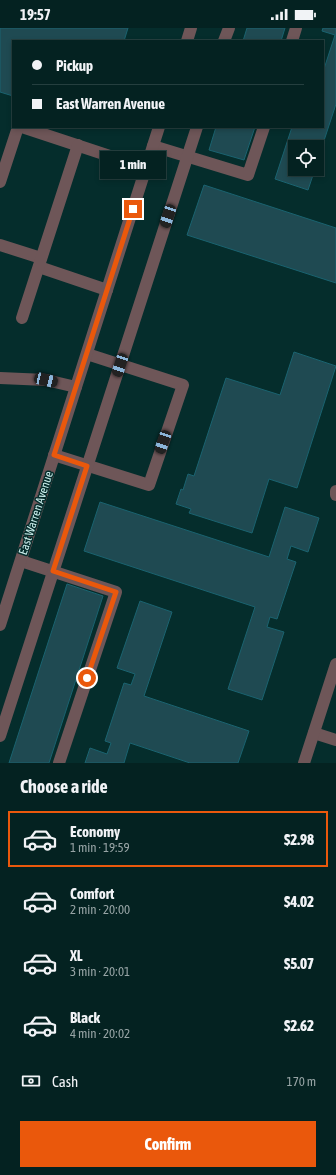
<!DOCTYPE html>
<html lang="en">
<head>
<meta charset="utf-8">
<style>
  body { margin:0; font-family:"Asap Condensed",sans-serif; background:#0d2a2a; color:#f1f3f6; height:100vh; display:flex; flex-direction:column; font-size:15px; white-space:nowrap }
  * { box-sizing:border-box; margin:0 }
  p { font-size:13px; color:#97a4a5 }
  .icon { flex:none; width:22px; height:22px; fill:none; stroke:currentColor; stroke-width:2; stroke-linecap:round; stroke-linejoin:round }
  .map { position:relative; height:735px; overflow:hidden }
  .panel { display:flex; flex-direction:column; background:#042221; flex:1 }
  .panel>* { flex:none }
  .guide { position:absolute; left:12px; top:12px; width:312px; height:88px; border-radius:0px; box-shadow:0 2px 6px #0003,0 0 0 1px #253f3f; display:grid; align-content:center; height:88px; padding:0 20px; background:#042221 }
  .fabs { position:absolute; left:288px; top:112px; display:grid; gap:8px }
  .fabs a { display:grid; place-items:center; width:36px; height:36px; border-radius:0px; background:#042221; box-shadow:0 2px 6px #0003,0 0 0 1px #253f3f; font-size:20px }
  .end { position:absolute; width:18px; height:18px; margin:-9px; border:5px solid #ea580c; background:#fff; box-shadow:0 0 0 2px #fff }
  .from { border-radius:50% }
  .bubble { position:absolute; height:28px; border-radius:0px; background:#042221; box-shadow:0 2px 6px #0003,0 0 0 1px #253f3f; font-size:13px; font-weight:800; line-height:28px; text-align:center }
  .car { position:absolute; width:12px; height:24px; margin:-12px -6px; border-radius:5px; box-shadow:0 0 3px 1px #0007; background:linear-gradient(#222 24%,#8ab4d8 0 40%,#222 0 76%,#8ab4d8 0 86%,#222 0) }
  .guide b { display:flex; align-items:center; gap:14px; height:38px; font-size:15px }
  .guide b+b { border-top:1px solid #253f3f }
  .guide i { width:10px; height:10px; background:#f1f3f6 }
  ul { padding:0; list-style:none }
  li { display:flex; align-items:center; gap:12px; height:56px; margin:0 8px 6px; padding:0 12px; border:2px solid transparent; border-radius:0px }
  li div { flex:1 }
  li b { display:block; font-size:15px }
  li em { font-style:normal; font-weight:800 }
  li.active { border-color:#ea580c }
  li>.icon { width:36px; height:36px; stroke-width:1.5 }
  h2 { padding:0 20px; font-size:18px; line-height:48px }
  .pay { display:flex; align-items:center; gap:10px; height:44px; padding:0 20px; font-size:15px }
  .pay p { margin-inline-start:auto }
  .cta { display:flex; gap:8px; margin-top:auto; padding:8px 20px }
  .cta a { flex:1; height:46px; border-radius:0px; background:#ea580c; color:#fff; font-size:16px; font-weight:800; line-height:46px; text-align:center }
  .status { display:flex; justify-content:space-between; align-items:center; height:28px; padding:0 20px; background:#042221; direction:ltr }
  .status svg { height:11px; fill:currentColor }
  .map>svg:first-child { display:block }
  .building { fill:#1f4a52; stroke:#1a6370 }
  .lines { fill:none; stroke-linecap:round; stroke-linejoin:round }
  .minor { stroke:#6e5658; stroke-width:12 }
  .route { stroke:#ea580c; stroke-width:5 }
  .labels { text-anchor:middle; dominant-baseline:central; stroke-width:3; stroke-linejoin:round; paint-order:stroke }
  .street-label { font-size:12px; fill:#cdf0ee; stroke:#052d2c }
</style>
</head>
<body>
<div class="status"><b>19:57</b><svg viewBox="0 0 49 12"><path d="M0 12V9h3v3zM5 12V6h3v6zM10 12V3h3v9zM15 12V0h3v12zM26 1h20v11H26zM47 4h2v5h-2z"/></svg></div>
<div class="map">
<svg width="336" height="735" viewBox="0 0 336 735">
  <rect width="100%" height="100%" fill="#052d2c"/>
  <g class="building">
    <polygon points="0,0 128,0 124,13 13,13 13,68 0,64"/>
    <polygon points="247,0 285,0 281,13 243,13"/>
    <polygon points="323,0 336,0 336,76 317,134 317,119 295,119 295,141 315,141 308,162 275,151 292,99 323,99 323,44 335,7 322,3"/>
    <polygon points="216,99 255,99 244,132 209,122"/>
    <polygon points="204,157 336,200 336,255 187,207"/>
    <polygon points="294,324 336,338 297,460 269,451 252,505 189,485 191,481 176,476 181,461 183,462 188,446 194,448 226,350 280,367"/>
    <polygon points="100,474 269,529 285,479 319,490 308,524 291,518 287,531 296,534 277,591 270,589 267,599 284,604 262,672 228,661 255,579 84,523"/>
    <polygon points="67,556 103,568 49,735 9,735"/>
    <polygon points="140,573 172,584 144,668 249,703 238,735 190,735 130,715 124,735 85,735 90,720 107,726 111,715 105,713 124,655 131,657 135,646 117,640"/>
  </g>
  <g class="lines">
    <g class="minor">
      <polyline points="187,13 191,0"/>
      <polyline points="224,13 229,0"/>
      <polyline points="292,13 296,0"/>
      <polyline points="22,99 146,140"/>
      <polyline points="153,118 248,147 264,99"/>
      <polyline points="0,154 18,99"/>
      <polyline points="0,217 41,230"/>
      <polyline points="39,239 107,262"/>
      <polyline points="22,290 78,117"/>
      <polyline points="0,350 46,352 76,359"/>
      <polyline points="54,427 149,457 183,357 87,326"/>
      <polyline points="336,463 336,467"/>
      <polyline points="21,533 116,564 59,735"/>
      <polyline points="0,597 159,99"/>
      <polyline points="314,705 336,712"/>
      <polyline points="0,708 197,99"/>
      <polyline points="304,735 336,636"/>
    </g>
  </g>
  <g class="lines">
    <polyline class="route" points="87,650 116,564 53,543 87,438 54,427 133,181"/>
  </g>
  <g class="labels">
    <g class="street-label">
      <text transform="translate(36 485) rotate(-72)">East Warren Avenue</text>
    </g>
  </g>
</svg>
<div class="fabs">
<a><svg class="icon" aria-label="locate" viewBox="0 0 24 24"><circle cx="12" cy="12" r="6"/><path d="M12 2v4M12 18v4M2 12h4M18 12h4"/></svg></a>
</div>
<i class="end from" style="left:87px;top:650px"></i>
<i class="end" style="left:133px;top:181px"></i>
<div class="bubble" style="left:100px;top:123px;width:66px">1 min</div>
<i class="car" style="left:168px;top:188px;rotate:198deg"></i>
<i class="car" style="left:120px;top:337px;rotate:198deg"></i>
<i class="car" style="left:46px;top:352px;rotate:103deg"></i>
<i class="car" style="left:163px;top:414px;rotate:199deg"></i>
<div class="guide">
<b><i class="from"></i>Pickup</b>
<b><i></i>East Warren Avenue</b>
</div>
</div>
<section class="panel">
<h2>Choose a ride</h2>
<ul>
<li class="active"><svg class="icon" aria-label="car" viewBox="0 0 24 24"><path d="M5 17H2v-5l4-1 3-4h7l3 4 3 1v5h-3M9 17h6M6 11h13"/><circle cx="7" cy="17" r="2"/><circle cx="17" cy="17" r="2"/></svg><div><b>Economy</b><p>1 min · 19:59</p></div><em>$2.98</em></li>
<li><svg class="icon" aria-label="car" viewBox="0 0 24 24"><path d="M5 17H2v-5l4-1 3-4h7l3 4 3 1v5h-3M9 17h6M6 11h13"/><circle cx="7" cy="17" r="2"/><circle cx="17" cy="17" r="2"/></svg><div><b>Comfort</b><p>2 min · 20:00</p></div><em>$4.02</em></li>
<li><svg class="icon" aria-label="car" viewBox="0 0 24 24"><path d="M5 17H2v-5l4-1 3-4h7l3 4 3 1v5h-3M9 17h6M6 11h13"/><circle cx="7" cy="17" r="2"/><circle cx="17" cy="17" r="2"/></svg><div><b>XL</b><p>3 min · 20:01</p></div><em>$5.07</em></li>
<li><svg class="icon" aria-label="car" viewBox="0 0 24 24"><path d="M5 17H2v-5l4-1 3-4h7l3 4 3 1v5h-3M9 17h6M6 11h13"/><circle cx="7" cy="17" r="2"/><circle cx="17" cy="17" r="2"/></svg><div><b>Black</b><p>4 min · 20:02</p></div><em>$2.62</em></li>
</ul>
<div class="pay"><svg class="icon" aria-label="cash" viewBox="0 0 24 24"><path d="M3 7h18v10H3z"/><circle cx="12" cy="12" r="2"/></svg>Cash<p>170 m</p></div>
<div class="cta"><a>Confirm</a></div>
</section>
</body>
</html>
